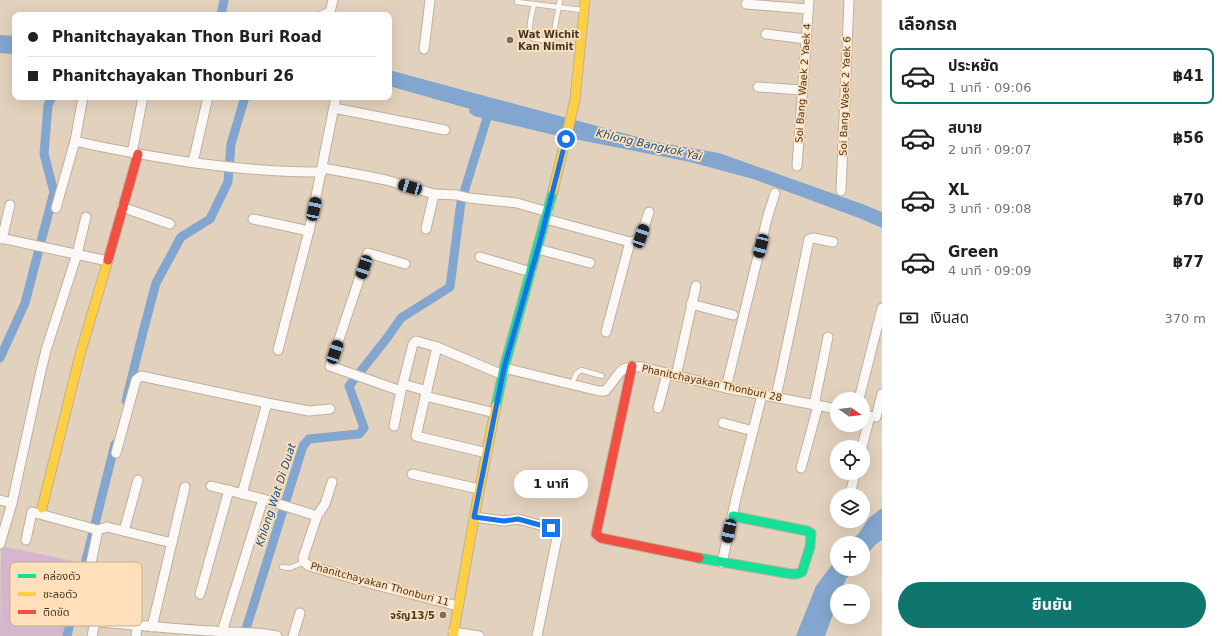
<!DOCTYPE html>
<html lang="th">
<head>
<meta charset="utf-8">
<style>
  body { margin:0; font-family:"DejaVu Sans","Noto Sans Thai",sans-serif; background:#f6f6f6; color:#202124; height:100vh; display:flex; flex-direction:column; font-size:15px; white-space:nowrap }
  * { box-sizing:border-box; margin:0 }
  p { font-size:13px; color:#757577 }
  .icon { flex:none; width:22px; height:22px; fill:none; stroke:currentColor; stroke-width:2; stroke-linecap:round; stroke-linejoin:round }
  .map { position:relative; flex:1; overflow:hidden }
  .sheet { display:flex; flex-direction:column; background:#fff; width:340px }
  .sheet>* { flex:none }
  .top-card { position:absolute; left:12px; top:12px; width:380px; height:88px; border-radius:8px; box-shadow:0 4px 16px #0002; display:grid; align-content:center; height:88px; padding:0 16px; background:#fff }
  .needle { width:26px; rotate:104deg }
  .buttons { position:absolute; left:830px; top:392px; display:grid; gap:8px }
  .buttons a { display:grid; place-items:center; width:40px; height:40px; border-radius:50%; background:#fff; box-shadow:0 4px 16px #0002; font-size:20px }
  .end { position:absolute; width:18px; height:18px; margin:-9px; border:5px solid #1a73e8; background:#fff; box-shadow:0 0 0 2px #fff }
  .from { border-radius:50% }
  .bubble { position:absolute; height:28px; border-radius:14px; background:#fff; box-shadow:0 4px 16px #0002; font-size:13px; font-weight:700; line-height:28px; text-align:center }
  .car { position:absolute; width:12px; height:24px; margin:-12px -6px; border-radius:5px; box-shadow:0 0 3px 1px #0007; background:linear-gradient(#222 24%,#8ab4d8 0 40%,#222 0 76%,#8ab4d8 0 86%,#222 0) }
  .top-card b { display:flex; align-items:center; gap:14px; height:38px; font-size:15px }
  .top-card b+b { border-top:1px solid #e0e0e0 }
  .top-card i { width:10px; height:10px; background:#202124 }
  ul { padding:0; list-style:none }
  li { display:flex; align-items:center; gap:12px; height:56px; margin:0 8px 6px; padding:0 8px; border:2px solid transparent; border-radius:8px }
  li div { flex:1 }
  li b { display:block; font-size:15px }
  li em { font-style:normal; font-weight:700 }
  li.selected { border-color:#0f766e }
  li>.icon { width:36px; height:36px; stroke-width:1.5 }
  h2 { padding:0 16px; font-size:18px; line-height:48px }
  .pay { display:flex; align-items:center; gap:10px; height:44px; padding:0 16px; font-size:15px }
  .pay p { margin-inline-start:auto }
  .button { display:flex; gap:8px; margin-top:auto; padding:8px 16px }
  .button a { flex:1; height:46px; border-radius:24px; background:#0f766e; color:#fff; font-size:16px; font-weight:700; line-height:46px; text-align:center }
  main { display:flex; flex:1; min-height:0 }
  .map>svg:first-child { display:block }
  .green { fill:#d4b7ce }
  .water { fill:#82a6cf }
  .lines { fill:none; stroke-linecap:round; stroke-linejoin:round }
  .canal { stroke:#82a6cf; stroke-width:9 }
  .lane-casing { stroke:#bdb09f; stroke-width:6 }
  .street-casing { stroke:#bdb09f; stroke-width:11 }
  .fast-casing { stroke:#bdb09f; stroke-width:11 }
  .slow-casing { stroke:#bdb09f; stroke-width:11 }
  .jam-casing { stroke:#bdb09f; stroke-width:11 }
  .lane { stroke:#fbf8f5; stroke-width:4.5 }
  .street { stroke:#fbf8f5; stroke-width:9 }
  .fast { stroke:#16e098; stroke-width:9 }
  .slow { stroke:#ffcf43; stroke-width:9 }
  .jam { stroke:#f24e42; stroke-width:9 }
  .route { stroke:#1a73e8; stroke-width:5 }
  .poi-dot { fill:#7b6d5c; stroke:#ffe0ba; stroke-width:1.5 }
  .labels { text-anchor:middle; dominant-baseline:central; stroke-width:3.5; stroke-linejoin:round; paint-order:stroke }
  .poi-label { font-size:10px; font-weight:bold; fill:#433728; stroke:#ffe0ba; text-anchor:start }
  .street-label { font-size:10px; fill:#433728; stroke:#ffe0ba }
  .water-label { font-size:11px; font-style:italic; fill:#124e8d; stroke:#ffe0ba }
  .key { fill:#ffe0ba; stroke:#c7ad8e; stroke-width:1 }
  .key-label { font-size:11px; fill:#433728 }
</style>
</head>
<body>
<main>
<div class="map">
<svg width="882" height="636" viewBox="0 0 882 636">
  <rect width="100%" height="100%" fill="#e2d1bc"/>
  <polygon class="green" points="1,546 83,563 65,636 0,636"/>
  <g class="water">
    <polygon points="0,35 15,36 15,54 0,53"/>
    <polygon points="389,70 656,142 719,153 865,205 882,212 882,228 859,218 753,179 690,162 554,135 474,116 469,112 470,109 389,86"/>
    <polygon points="882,508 882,540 875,545 863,559 863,543 849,543 859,533 869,518"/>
    <polygon points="837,558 837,569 855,569 846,579 841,591 837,591 837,603 825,636 796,636 816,586"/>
  </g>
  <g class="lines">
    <g class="canal">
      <polyline points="221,15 224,0"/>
      <polyline points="0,358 25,303 54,192 44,154 48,105 52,97"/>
      <polyline points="126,401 143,332 156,283 181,237 210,219 228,182 231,144 245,97"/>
      <polyline points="246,629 303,446 309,439 359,434 364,428 349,386 387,338 401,318 450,287 461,202 490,108"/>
      <polyline points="67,636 115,444"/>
    </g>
    <defs>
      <g id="lane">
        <polyline points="517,2 582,10"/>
        <path d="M534,4c-2,10 -7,25 -2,34 6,1 16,5 21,-1l7,-37"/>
        <polyline points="572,384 576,374 581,370 602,376"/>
        <polyline points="282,567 290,568 304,562"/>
      </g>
      <g id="street">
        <polyline points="746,4 808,9"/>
        <polyline points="323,15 330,12 333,0"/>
        <polyline points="766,34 806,39"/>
        <polyline points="424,49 430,0"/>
        <polyline points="758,87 802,90"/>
        <polyline points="334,108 445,130"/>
        <path d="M75,141c37,9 75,15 113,21 45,6 89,11 134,10"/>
        <polyline points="132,153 143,97"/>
        <polyline points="193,162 208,97"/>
        <polyline points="797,166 809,0"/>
        <polyline points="322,168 356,174 386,180 434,194 457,195 469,198 517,203 548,212"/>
        <polyline points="841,191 849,0"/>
        <polyline points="122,207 170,224"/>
        <polyline points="56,208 75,141 83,97"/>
        <polyline points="253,219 309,231"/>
        <polyline points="546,219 630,242 606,332"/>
        <polyline points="426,229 434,194"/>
        <polyline points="0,238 108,261"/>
        <polyline points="2,239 10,205"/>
        <polyline points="630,242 638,240 641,236 649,212"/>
        <polyline points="538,249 590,263"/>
        <polyline points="480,257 531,272"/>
        <polyline points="691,304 733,315"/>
        <polyline points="437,347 416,436 487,453"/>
        <polyline points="278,350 309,231 336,97"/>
        <path d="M504,368l95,23h6c16,-16 11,-26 37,-24l84,21 111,21"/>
        <polyline points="676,376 696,286"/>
        <polyline points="403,384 427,391"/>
        <polyline points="726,388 767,219 775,193"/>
        <polyline points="401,391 330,366 368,253 405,264"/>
        <polyline points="425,396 495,413"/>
        <polyline points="776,397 793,317 809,239 813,238 833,242"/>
        <polyline points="859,399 882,308"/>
        <polyline points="814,405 828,337"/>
        <polyline points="658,408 667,374"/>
        <polyline points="876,417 882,394"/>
        <polyline points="723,423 753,431"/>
        <polyline points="394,426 401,391 413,344 416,341 437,347 503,375"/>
        <polyline points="862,447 870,416"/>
        <polyline points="116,453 136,380 141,376 267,403 309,411 330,409"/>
        <polyline points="801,468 818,406"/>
        <polyline points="412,474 479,489"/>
        <polyline points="332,482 325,504 317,516 303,558 304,562 309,566 376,585 458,606"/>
        <polyline points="211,486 263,499 317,516"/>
        <polyline points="242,494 267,403"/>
        <polyline points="850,495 855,473"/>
        <polyline points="0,500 12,503"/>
        <polyline points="474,517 504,521 518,519 551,528"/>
        <polyline points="124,531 138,480"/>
        <polyline points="26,540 32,512 98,530"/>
        <path d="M172,543l-65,-16 -9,3 -18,84 2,5 5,2c42,3 84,8 126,10 21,2 43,0 64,5"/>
        <polyline points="0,544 12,503 40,375 46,350 77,254 86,217"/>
        <polyline points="722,563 736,498 762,395"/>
        <polyline points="200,594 229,490"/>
        <polyline points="152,627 185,487"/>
        <polyline points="222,632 263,499"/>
        <polyline points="453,632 479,636"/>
        <polyline points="92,636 95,622"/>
        <polyline points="136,636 137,626"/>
        <polyline points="293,636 300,613"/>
        <polyline points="537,636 557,538"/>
      </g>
      <g id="fast">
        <polyline points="496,406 504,368 553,191"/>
        <polyline points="699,558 791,574 797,574 802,572 810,547 811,533 807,531 733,516"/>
      </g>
      <g id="slow">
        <polyline points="553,191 575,100 585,0"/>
        <polyline points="42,508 81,351 108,260"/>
        <polyline points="453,636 477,502 496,406"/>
      </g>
      <g id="jam">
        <polyline points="108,260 138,154"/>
        <polyline points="632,366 596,534 601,538 699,558"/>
      </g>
    </defs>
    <use href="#lane" class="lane-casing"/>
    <use href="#street" class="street-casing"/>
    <use href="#fast" class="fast-casing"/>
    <use href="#slow" class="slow-casing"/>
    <use href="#jam" class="jam-casing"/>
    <use href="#lane" class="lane"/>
    <use href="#street" class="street"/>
    <use href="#fast" class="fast"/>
    <use href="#slow" class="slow"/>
    <use href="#jam" class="jam"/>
  </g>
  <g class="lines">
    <polyline class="route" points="551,528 518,519 504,521 474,517 504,368 540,241 566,139"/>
  </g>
  <g class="poi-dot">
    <circle cx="510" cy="40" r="4"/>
    <circle cx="443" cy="615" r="4"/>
  </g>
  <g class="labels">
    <g class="poi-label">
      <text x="518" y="34">Wat Wichit<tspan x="518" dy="12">Kan Nimit</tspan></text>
      <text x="435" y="615" text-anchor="end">จรัญ13/5</text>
    </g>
    <g class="street-label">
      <text transform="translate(803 83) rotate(-86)">Soi Bang Waek 2 Yaek 4</text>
      <text transform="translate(845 96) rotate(-88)">Soi Bang Waek 2 Yaek 6</text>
      <text transform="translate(712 383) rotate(12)">Phanitchayakan Thonburi 28</text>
      <text transform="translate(380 584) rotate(15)">Phanitchayakan Thonburi 11</text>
    </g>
    <g class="water-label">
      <text transform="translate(649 145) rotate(13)">Khlong Bangkok Yai</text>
      <text transform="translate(276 495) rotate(-72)">Khlong Wat Di Duat</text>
    </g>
  </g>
  <rect x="10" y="562" width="132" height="64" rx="6" class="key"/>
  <rect x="18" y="574" width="18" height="4" fill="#16e098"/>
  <rect x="18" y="592" width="18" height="4" fill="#ffcf43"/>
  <rect x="18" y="610" width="18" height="4" fill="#f24e42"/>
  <g class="key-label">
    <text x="43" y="580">คล่องตัว</text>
    <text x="43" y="598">ชะลอตัว</text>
    <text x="43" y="616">ติดขัด</text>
  </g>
</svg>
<div class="buttons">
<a><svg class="needle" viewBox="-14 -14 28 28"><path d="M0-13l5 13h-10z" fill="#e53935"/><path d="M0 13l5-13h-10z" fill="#757577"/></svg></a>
<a><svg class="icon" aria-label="locate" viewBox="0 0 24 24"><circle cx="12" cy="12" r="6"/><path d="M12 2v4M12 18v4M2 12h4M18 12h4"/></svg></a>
<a><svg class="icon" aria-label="layers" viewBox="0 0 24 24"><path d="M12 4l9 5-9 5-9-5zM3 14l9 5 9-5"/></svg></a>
<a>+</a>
<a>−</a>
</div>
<i class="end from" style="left:566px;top:139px"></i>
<i class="end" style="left:551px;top:528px"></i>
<div class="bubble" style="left:514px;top:470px;width:74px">1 นาที</div>
<i class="car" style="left:410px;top:187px;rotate:286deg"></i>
<i class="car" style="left:314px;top:209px;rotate:12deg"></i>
<i class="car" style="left:641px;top:236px;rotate:19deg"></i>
<i class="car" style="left:761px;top:246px;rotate:194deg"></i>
<i class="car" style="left:364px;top:267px;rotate:198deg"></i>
<i class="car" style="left:335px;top:352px;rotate:19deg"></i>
<i class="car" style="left:729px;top:531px;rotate:192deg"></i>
<div class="top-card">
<b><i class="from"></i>Phanitchayakan Thon Buri Road</b>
<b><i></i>Phanitchayakan Thonburi 26</b>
</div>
</div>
<section class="sheet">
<h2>เลือกรถ</h2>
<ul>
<li class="selected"><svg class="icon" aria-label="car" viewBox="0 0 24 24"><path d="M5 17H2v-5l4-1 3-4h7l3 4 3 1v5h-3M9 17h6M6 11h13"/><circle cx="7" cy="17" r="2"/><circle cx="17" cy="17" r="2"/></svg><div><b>ประหยัด</b><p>1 นาที · 09:06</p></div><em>฿41</em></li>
<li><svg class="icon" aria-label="car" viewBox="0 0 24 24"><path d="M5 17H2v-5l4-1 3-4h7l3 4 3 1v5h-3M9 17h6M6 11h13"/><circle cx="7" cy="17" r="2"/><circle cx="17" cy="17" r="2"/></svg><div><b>สบาย</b><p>2 นาที · 09:07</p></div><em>฿56</em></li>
<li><svg class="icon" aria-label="car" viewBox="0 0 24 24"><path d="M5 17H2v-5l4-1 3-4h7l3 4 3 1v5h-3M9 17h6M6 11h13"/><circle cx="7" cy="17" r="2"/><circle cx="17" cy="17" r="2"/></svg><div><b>XL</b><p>3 นาที · 09:08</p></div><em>฿70</em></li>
<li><svg class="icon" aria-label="car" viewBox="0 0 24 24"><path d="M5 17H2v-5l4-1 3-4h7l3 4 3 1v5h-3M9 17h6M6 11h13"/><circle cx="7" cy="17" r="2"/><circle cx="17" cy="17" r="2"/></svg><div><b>Green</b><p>4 นาที · 09:09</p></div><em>฿77</em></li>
</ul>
<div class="pay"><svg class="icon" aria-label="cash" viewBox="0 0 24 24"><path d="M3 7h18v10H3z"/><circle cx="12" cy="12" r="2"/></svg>เงินสด<p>370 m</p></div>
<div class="button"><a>ยืนยัน</a></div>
</section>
</main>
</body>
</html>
